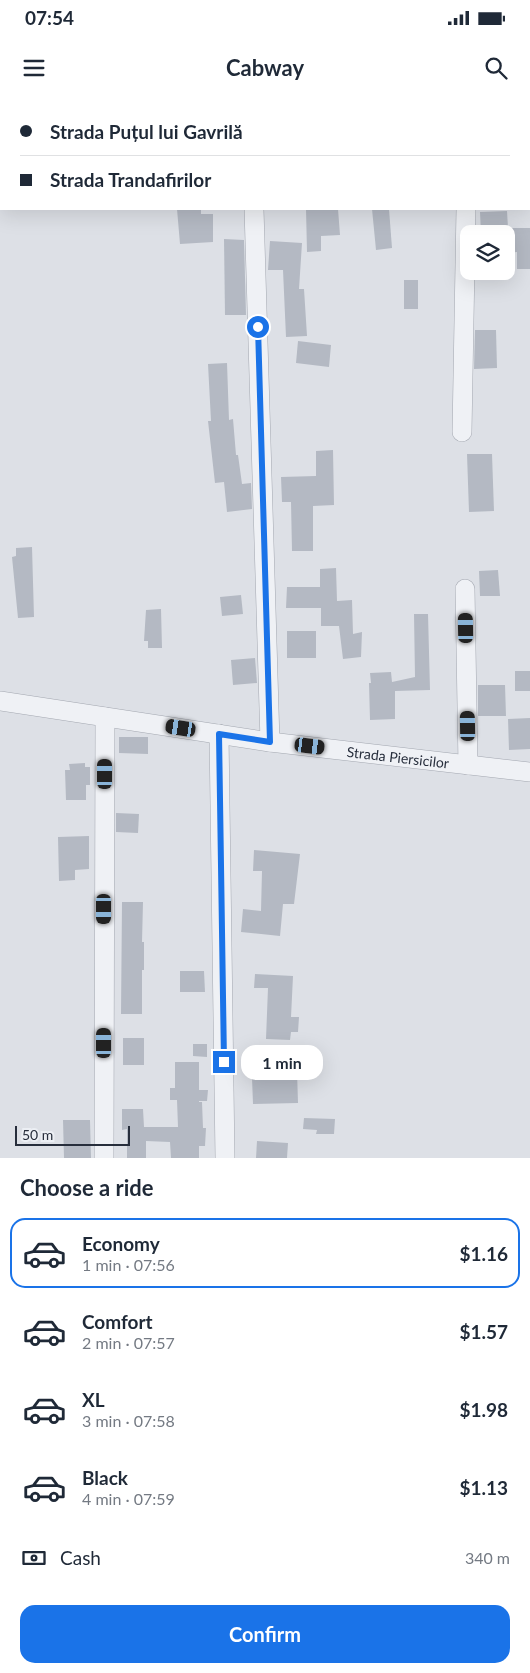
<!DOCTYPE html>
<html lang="en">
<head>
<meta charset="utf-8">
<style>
  body { margin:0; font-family:Lato,sans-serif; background:#f6f6f7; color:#1f2937; height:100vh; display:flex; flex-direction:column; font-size:19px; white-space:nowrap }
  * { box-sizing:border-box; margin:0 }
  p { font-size:16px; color:#747a83 }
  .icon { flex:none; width:28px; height:28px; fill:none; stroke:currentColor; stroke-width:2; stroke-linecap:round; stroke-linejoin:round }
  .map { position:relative; height:1058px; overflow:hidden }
  .panel { display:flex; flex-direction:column; background:#fff; flex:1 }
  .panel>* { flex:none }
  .top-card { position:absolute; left:0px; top:0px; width:530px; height:110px; box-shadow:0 5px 20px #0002; display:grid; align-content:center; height:110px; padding:0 20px; background:#fff }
  .fabs { position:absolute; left:460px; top:125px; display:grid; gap:10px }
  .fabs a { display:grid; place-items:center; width:55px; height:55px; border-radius:10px; background:#fff; box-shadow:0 5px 20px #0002; font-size:25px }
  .scale { position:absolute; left:15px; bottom:12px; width:115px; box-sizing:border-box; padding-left:5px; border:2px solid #272e3c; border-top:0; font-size:14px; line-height:18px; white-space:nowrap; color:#272e3c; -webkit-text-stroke:4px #eceff4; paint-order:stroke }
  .end { position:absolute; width:22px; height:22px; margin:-11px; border:6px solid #1a73e8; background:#fff; box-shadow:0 0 0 2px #fff }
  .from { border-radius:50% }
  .bubble { position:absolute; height:35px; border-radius:15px; background:#fff; box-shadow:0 5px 20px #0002; font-size:16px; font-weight:700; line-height:35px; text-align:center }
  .car { position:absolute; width:15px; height:30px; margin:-15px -8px; border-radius:6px; box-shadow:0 0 4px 1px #0007; background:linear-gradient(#222 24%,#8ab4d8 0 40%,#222 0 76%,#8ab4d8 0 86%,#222 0) }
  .top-card b { display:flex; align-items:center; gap:18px; height:48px; font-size:19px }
  .top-card b+b { border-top:1px solid #e0e1e3 }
  .top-card i { width:12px; height:12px; background:#1f2937 }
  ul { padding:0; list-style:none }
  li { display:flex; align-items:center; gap:15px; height:70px; margin:0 10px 8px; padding:0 10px; border:2px solid transparent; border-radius:15px }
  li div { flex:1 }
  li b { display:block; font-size:19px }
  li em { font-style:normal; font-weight:700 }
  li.active { border-color:#1a73e8 }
  li>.icon { width:45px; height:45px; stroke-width:1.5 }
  h2 { padding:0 20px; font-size:22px; line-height:60px }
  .pay { display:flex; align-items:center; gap:12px; height:55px; padding:0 20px; font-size:19px }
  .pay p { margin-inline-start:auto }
  .cta { display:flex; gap:10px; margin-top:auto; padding:10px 20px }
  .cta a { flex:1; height:58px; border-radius:15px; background:#1a73e8; color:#fff; font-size:20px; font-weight:700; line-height:58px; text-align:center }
  .status { display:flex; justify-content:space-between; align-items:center; height:35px; padding:0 25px; background:#fff; direction:ltr }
  .status svg { height:14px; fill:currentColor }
  header { display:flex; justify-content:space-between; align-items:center; height:65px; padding:0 20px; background:#fff; font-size:22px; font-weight:700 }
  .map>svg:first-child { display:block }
  .building { fill:#b4b9c3 }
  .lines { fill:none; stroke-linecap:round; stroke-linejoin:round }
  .minor-casing { stroke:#a3a7b0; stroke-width:20 }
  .major-casing { stroke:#9da5b1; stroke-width:26 }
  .minor { stroke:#eff1f5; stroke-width:19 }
  .major { stroke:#fff; stroke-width:25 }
  .route { stroke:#1a73e8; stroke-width:6 }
  .labels { text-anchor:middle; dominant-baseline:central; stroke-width:4; stroke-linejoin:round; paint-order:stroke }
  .street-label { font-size:14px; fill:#272e3c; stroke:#eceff4 }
</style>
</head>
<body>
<div class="status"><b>07:54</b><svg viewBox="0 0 49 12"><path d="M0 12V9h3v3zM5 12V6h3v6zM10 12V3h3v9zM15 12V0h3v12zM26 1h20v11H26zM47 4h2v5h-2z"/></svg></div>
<header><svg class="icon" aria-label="menu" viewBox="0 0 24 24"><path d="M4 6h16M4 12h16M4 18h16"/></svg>Cabway<svg class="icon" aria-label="search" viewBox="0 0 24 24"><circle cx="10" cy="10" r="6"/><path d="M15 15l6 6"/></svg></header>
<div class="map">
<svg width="530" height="1058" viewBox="0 0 530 1058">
  <rect width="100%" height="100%" fill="#dde0e6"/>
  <g class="building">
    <polygon points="177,109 201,109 201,114 213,114 213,142 180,144"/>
    <polygon points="306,109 338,109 340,135 321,136 321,151 307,152"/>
    <polygon points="372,109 389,109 392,148 376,150"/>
    <polygon points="507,111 508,128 530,128 530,169 517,169 517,152 506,153 506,134 481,134 480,112"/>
    <polygon points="224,139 244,140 246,215 225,215"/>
    <polygon points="270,141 302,143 299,189 304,189 307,236 286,237 283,170 268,170"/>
    <rect x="404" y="180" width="14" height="29"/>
    <polygon points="475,230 496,230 497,268 474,269"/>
    <polygon points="298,241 331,245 329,267 296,263"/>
    <polygon points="227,263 229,320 233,319 236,355 238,355 242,384 251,383 252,409 227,412 224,382 215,383 208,321 211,321 208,264"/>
    <polygon points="333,350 334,405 313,406 313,451 292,451 291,402 282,402 281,377 316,376 316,351"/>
    <polygon points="467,354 492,354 494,411 469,412"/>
    <polygon points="32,447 34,517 18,518 12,457 16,456 16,448"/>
    <polygon points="336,468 337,501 352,500 353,534 362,532 361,557 343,559 339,526 321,526 321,508 286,508 287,487 320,487 320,469"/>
    <polygon points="498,470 500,496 480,496 479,471"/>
    <polygon points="241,495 243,514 222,516 220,497"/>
    <polygon points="161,509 162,548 148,548 148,541 144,541 146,510"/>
    <polygon points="414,514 428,514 430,590 395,591 395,619 370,620 369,583 371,583 370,573 391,572 392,582 415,577"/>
    <rect x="287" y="531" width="29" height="27"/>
    <polygon points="255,558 257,583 233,585 231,560"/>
    <rect x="515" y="571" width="15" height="20"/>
    <polygon points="478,585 505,585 506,616 478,616"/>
    <polygon points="530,618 530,649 509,650 508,619"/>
    <polygon points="119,637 148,637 148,654 119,653"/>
    <polygon points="85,663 85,667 90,667 90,685 86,685 86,700 66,700 65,670 70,670 69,664"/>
    <polygon points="116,713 139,714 138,733 116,732"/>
    <polygon points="89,736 89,769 75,770 75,780 59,781 58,737"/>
    <polygon points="254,750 300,754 294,804 283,804 280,836 241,832 243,809 261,811 262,771 253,771"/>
    <polygon points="122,802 143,802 142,842 144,842 144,870 142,870 142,914 121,914"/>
    <polygon points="180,871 204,871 205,892 180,892"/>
    <polygon points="255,874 293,876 291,917 299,917 298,932 291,932 290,940 266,939 268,888 254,888"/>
    <rect x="123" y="938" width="21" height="27"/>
    <polygon points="193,944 207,944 207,957 193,956"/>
    <polygon points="175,962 199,962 199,990 208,990 207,1001 199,1001 199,1002 202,1002 203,1028 206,1028 205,1046 199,1046 199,1058 171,1058 170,1042 146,1041 146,1058 127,1058 127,1029 122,1030 122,1009 143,1009 144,1027 178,1027 177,1000 170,1000 170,988 175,988"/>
    <polygon points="258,971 297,971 298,1003 253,1004 252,978 259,977"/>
    <polygon points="304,1018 335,1019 334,1034 316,1034 317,1030 303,1029"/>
    <polygon points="63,1020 90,1020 91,1058 64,1058"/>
    <polygon points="257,1041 288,1043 287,1058 256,1058"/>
  </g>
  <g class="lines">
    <defs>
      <g id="minor">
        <polyline points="229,1 229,0"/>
        <polyline points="254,109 270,642"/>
        <polyline points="462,332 466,109"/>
        <polyline points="465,489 468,665"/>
        <path id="s1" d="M0,601l270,41 260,30"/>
        <polyline points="219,634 225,1058"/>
        <polyline points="104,1058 105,617"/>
      </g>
      <g id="major">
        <polyline points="0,5 1,5"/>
        <polyline points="529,74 530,75"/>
      </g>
    </defs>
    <use href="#minor" class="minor-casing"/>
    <use href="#major" class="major-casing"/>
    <use href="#minor" class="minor"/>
    <use href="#major" class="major"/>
  </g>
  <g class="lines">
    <polyline class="route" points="224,962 219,634 270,642 258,227"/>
  </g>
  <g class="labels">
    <g class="street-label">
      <text stroke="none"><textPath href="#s1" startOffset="402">Strada Piersicilor</textPath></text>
    </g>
  </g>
</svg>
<div class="fabs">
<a><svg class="icon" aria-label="layers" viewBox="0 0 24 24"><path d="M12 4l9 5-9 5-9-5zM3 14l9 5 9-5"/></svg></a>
</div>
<div class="scale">50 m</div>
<i class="end from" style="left:258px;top:227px"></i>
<i class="end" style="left:224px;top:962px"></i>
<div class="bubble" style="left:241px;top:945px;width:82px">1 min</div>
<i class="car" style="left:466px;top:528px;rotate:359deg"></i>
<i class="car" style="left:468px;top:626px;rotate:359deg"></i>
<i class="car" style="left:181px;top:628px;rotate:279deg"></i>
<i class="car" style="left:310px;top:646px;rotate:97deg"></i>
<i class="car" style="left:105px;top:674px;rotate:0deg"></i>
<i class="car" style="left:104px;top:809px;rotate:180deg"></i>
<i class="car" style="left:104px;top:943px;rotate:0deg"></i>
<div class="top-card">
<b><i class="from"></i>Strada Puțul lui Gavrilă</b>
<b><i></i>Strada Trandafirilor</b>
</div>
</div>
<section class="panel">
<h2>Choose a ride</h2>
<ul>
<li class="active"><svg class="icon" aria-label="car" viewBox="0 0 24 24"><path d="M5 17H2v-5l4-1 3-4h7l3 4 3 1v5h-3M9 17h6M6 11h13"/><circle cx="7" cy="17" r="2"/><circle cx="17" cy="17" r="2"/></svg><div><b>Economy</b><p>1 min · 07:56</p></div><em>$1.16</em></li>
<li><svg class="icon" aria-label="car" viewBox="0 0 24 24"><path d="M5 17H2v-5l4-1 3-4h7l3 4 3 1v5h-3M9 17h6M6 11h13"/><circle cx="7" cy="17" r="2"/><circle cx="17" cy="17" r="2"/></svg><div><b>Comfort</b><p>2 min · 07:57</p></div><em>$1.57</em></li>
<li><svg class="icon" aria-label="car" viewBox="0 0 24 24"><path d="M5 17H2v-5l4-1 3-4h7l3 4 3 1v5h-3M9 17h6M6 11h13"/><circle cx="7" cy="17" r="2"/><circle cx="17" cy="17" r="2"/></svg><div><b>XL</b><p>3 min · 07:58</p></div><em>$1.98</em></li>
<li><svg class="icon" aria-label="car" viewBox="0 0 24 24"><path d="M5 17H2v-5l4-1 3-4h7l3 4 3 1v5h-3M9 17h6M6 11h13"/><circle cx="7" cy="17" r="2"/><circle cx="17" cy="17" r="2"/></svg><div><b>Black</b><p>4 min · 07:59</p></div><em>$1.13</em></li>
</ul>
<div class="pay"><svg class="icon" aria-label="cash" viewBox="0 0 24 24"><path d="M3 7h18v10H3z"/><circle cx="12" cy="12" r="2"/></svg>Cash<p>340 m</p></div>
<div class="cta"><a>Confirm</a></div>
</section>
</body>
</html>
